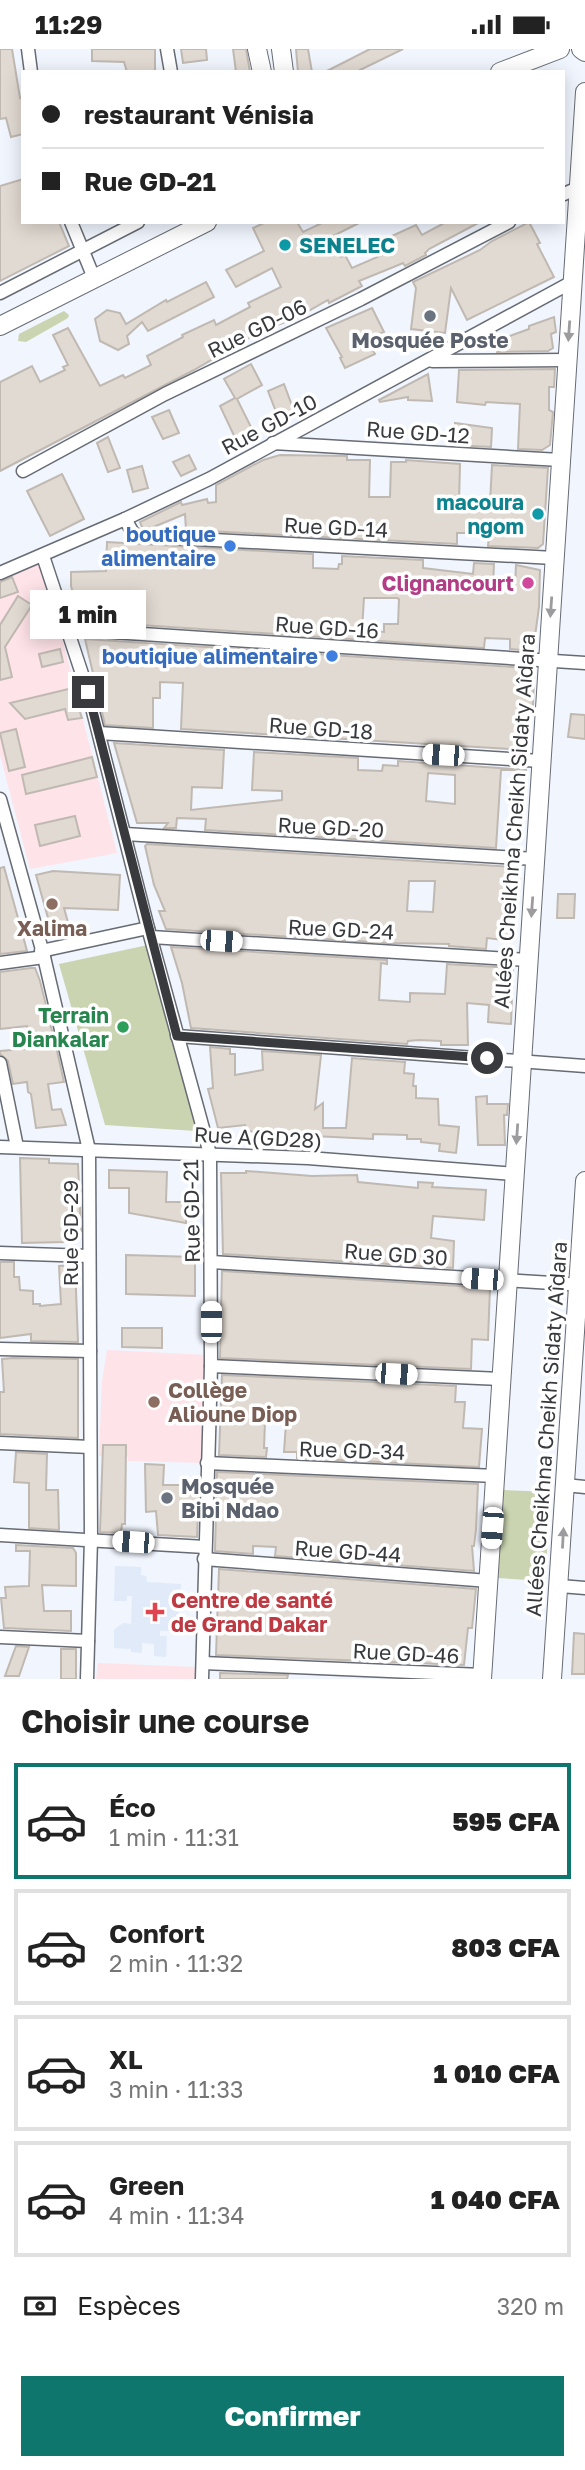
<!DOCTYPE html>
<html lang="fr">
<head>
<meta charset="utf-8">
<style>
  body { margin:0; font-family:"Golos Text",sans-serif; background:#f2f2f2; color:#222; height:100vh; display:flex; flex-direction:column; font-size:26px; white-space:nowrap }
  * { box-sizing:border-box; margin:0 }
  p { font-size:23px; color:#767676 }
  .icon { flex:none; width:38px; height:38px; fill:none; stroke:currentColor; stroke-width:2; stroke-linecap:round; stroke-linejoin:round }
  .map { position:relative; height:1630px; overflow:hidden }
  .panel { display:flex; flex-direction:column; background:#fff; flex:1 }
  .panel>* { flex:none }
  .top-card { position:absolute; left:21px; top:21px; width:544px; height:154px; border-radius:0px; box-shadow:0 4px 18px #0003; display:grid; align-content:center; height:154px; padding:0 21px; background:#fff }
  .end { position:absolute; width:32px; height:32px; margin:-16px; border:9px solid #383a3d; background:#fff; box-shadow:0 0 0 4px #fff }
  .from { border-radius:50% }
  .bubble { position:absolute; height:49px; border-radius:0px; background:#fff; box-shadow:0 4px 18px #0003; font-size:23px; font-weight:800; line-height:49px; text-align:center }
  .car { position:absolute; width:21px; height:42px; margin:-21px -10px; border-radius:9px; box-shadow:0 0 5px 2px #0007; background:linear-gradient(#fff 24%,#345 0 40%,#fff 0 76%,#345 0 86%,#fff 0) }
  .top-card b { display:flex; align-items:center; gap:24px; height:66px; font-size:26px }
  .top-card b+b { border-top:2px solid #e0e0e0 }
  .top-card i { width:18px; height:18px; background:#222 }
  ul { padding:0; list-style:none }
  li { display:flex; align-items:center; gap:21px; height:116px; margin:0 14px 10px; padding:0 7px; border:4px solid #e0e0e0; border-radius:0px }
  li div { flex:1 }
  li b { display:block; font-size:26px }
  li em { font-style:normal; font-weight:800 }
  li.selected { border-color:#0f766e }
  li>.icon { width:63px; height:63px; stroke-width:1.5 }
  h2 { padding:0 21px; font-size:32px; line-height:84px }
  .pay { display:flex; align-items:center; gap:18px; height:77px; padding:0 21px; font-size:26px }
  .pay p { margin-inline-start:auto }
  .action { display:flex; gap:14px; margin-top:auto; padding:14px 21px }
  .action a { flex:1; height:80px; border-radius:0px; background:#0f766e; color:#fff; font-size:28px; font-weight:800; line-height:80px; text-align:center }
  .status { display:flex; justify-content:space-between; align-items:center; height:49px; padding:0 35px; background:#fff; direction:ltr }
  .status svg { height:19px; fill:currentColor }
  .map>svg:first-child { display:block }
  .built { fill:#e1eaf9 }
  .education { fill:#fee3e8 }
  .green { fill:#cad4b0 }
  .building { fill:#e1dad2; stroke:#c0b9b2; stroke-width:2; fill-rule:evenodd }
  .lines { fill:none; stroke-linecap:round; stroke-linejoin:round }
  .street-casing { stroke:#676b73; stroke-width:15 }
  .secondary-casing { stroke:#676b73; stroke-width:20 }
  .street { stroke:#fff; stroke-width:12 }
  .secondary { stroke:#fff; stroke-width:18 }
  .oneway { fill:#9c9c9e }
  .route { stroke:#383a3d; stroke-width:9 }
  .culture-dot { fill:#0f9aa8; stroke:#fff; stroke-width:2.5 }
  .worship-dot { fill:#6b7280; stroke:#fff; stroke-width:2.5 }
  .shop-dot { fill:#3f7fe0; stroke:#fff; stroke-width:2.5 }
  .hotel-dot { fill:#d1479c; stroke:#fff; stroke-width:2.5 }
  .education-dot { fill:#8d6e63; stroke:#fff; stroke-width:2.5 }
  .leisure-dot { fill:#2e9e5b; stroke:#fff; stroke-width:2.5 }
  .health-dot { fill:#e0444e; stroke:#fff; stroke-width:2.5 }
  .labels { text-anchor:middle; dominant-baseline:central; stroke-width:7; stroke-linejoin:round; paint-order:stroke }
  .culture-label { font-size:21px; font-weight:bold; fill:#0d838f; stroke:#fff; text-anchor:start }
  .street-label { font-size:21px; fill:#383a3d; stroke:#fff }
  .worship-label { font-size:21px; font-weight:bold; fill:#5b616d; stroke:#fff }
  .shop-label { font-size:21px; font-weight:bold; fill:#366cbe; stroke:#fff; text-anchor:end }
  .hotel-label { font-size:21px; font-weight:bold; fill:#b23c85; stroke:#fff; text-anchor:end }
  .education-label { font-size:21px; font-weight:bold; fill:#785e54; stroke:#fff }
  .leisure-label { font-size:21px; font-weight:bold; fill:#27864d; stroke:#fff; text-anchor:end }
  .health-label { font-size:21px; font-weight:bold; fill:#be3a42; stroke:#fff; text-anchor:start }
</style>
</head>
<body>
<div class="status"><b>11:29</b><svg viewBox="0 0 49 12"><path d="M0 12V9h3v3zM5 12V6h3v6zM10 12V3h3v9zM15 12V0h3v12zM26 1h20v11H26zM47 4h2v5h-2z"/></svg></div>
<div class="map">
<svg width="585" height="1630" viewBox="0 0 585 1630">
  <rect width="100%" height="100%" fill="#f0f5fe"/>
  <polygon class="built" points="115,1517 141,1518 141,1526 146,1527 147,1533 181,1535 178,1582 160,1582 160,1587 167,1587 166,1608 154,1607 154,1595 142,1594 142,1604 131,1603 131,1600 114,1599 114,1581 123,1574 131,1575 132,1547 127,1547 127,1552 114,1552"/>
  <g class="education">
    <polygon points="37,515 45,522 117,804 30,820 0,706 0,530"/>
    <polygon points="107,1301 208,1306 204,1414 128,1412 128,1408 99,1407 102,1332"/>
    <polygon points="98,1614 196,1618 195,1630 96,1630"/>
  </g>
  <g class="green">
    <polygon points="64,262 69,266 68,269 26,293 18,292 19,285"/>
    <polygon points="148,896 196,1082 105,1076 59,915"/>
    <polygon points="504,1441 551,1443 545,1532 498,1529"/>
  </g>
  <g class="building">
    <polygon points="0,0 12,0 20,49 23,48 23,85 11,88 6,69 0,70"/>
    <polygon points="92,0 155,0 155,23 127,23 124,13 92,12"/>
    <polygon points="181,0 206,0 207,11 183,14"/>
    <polygon points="233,0 246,0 250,23 236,23"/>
    <polygon points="296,0 308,0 312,23 298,23"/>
    <polygon points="370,0 403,0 356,23 325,23"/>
    <polygon points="23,130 23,173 59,173 69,197 0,232 0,137"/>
    <polygon points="266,173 297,173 303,183 324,173 361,173 331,188 341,208 345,206 352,219 389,203 383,191 416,176 422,186 446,173 480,173 429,200 425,204 426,206 405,217 403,214 396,217 359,232 362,237 329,254 328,251 296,269 261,282 194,321 0,422 0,333 32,317 40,333 65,321 63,318 68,316 53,286 68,279 100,337 123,326 125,329 151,316 147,307 183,288 182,286 214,271 216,276 250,258 248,254 281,238 272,219 236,238 226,221 264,202 253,179"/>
    <polygon points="529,173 540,194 537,195 554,228 467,271 451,239 445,284 411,280 416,239 413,233 480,201 492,192"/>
    <polygon points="206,233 214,248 148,282 142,273 127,287 129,295 118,301 100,292 95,270 107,261 120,264 126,275 166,251 167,253"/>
    <polygon points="372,259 384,283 367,289 375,305 345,319 340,309 342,308 326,279"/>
    <polygon points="554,268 556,283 551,285 553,299 548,302 497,303 497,301 508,298 507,288 529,280 529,277"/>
    <polygon points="251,315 262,336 237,350 254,384 237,393 220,357 235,349 224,330"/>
    <polygon points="555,320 554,338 549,338 549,361 553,363 550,396 542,401 518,400 520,355 486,353 485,356 457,353 459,321"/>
    <polygon points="428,325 432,352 408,351 408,348 380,353 379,351"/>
    <polygon points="284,335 294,362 278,368 268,342"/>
    <polygon points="169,361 179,384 163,390 152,368"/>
    <polygon points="455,374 492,379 491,398 453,396"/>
    <polygon points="108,388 120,419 108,423 97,394"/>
    <polygon points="189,406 196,420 181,427 173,413"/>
    <polygon points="280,406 347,407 347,411 370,411 369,448 390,448 391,413 406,413 406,411 460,415 459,454 490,454 492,416 548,419 543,495 538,499 488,497 489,484 457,484 457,495 186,481 185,465 151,479 142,478 140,473 181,453 182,456 207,450 208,454 216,453 216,436 263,411"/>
    <polygon points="142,417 148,439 133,443 127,421"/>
    <polygon points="62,425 84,470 50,487 27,442"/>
    <path d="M107,493l206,12v14l25,1 1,-5h3v-8l81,4v8l50,6 1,-11 20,1 -1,21h22l1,-20 24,5 -1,37 -6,44 -23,-2v-10l-25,-1 -1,10 -403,-27 -10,-35v-14l35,-1zM364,549h33l2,1 -1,25h-14v8l-22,-2z"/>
    <polygon points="12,528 18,543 0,549 0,533"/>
    <polygon points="18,547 32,556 5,598 12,628 0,631 0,576"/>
    <polygon points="85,590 528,619 534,626 533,657 527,657 526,701 181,680 183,634 160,633 160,649 153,649 153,679 105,676"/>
    <polygon points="60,600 63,613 42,618 39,605"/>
    <polygon points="77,638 82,656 78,657 82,669 68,671 65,660 25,670 10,654"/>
    <polygon points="571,665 585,666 585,690 568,688"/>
    <polygon points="16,680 25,718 9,722 0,684"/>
    <path d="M114,694l110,7 -2,38 -30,-1 -1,23 91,-10v-9l-30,-1 2,-38 104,6v12l24,1 1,-6 15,1v-5l129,9h-26l-5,78 -291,-18 1,-11 -29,-1 -1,10h-12l4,-5h-31zM428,724l27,2v29l-29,-3z"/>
    <polygon points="92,708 97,728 26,745 22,726"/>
    <polygon points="75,767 80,787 40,797 35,776"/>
    <path d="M147,795l368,23 5,7 -7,67 -26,-3 -1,11 -37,-3v-2l-61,-1 -222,-14 -7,-18h6l-11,-26 -9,-39zM409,832h26l-2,31 -26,-1z"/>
    <polygon points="4,818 27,902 0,905 0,819"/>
    <polygon points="53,822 120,826 118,861 64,859 71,884 53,887 36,826"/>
    <polygon points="558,845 575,845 574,869 557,869"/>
    <polygon points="171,898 387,911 387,915 381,914 379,951 410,953 410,944 445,945 447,915 513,919 511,975 488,973 489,956 467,954 468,996 441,996 441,992 419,991 408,992 407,995 191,979 182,934"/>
    <polygon points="31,919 35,919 40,932 46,956 43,956 53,984 64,1033 48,1035 52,1061 61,1060 66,1076 36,1079 31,1045 28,1043 27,1033 13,1035 8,1012 0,1005 0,1002 34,999 27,977 0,980 0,923"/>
    <polygon points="210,998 230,1000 230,1005 235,1005 235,1026 263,1021 262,1002 321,1006 315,1060 323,1054 323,1079 346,1079 352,1009 405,1013 404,1024 414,1025 413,1037 416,1037 416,1049 438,1050 439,1076 459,1078 456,1104 439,1102 440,1095 421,1093 421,1090 407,1090 407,1086 373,1085 373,1090 273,1085 273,1088 245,1081 245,1076 218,1079 208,1040 213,1039"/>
    <polygon points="487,1047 487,1055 508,1055 507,1066 504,1066 505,1096 478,1096 476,1048"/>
    <polygon points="20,1109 49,1110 49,1114 78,1115 81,1182 64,1180 65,1193 22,1194"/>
    <polygon points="109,1121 167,1123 166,1153 186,1153 186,1174 129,1164 129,1139 109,1139"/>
    <polygon points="246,1122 312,1127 357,1126 358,1133 418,1139 418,1133 433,1134 432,1138 486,1141 484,1171 433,1167 431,1189 454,1192 453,1219 223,1205 221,1124 246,1124"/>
    <polygon points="126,1206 195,1208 195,1247 126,1245"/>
    <polygon points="0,1213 14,1213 14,1228 19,1228 20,1241 33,1242 33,1255 40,1255 40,1257 61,1255 59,1217 75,1216 78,1293 31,1292 31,1285 0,1289"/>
    <polygon points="222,1222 490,1239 488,1291 472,1290 471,1320 220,1309"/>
    <polygon points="122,1279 162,1279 162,1299 122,1298"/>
    <polygon points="13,1309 78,1310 78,1389 0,1385 0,1343 4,1343 2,1310"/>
    <polygon points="222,1326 456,1337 455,1353 465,1353 463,1379 482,1380 479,1418 297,1409 297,1403 284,1403 286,1374 265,1373 264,1399 267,1399 266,1408 219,1406"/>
    <polygon points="103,1396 126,1396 125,1475 122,1475 121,1484 100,1483"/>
    <polygon points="16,1403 47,1405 46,1441 58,1441 59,1481 29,1479 29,1434 14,1433"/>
    <polygon points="145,1415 164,1416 163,1436 194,1436 194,1432 199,1432 197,1488 158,1486 156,1462 146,1463"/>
    <polygon points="217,1423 478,1435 476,1480 474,1497 472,1497 474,1522 275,1507 276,1498 253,1497 253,1505 215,1502"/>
    <polygon points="16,1496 73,1499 76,1504 76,1537 42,1536 44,1562 71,1562 71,1582 4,1579 1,1549 6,1549 5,1538 29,1537 30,1502 16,1502"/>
    <polygon points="219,1520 476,1540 472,1579 468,1579 464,1616 216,1606"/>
    <polygon points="574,1584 585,1585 585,1625 572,1625"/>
    <polygon points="16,1597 29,1598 19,1627 5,1627"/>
    <rect x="61" y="1600" width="15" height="30"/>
    <polygon points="220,1624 288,1626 287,1630 220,1630"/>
  </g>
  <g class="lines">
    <defs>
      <g id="street">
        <polyline points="28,0 31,23"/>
        <polyline points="167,0 171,23"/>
        <polyline points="564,145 578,139"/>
        <polyline points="71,173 94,229"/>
        <polyline points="0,244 138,173"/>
        <polyline points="432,312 567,311"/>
        <polyline points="273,394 560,411"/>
        <polyline points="23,422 165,345 361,250 509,173"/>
        <polyline points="125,470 133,484 139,487 554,509"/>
        <polyline points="43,507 88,643 148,879 210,1105 211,1317 202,1630"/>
        <polyline points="0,524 125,470 209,430 572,233"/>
        <polyline points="67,580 585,614"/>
        <polyline points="99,684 541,712"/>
        <polyline points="0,750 44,908 89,1101 91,1490 87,1630"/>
        <polyline points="125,785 535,810"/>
        <polyline points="151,888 528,911"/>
        <polyline points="41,902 148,879"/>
        <polyline points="0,914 44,908"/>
        <polyline points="177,987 585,1017"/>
        <polyline points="0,1014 17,1098"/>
        <polyline points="0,1098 308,1109 515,1125"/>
        <polyline points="0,1204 89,1207"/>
        <polyline points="211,1213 584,1236"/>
        <polyline points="0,1300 90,1302"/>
        <polyline points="211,1317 501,1330"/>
        <polyline points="0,1394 90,1398"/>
        <polyline points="207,1414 495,1427"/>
        <polyline points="565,1436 585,1438"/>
        <polyline points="0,1486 205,1498"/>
        <polyline points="204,1510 489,1532"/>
        <polyline points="560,1537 585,1539"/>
        <polyline points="0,1588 88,1592"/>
        <polyline points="203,1614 482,1626"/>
      </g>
      <g id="secondary">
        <polyline points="257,0 262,23"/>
        <polyline points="281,0 284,23"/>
        <polyline points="581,0 585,3"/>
        <polyline points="500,23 560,0"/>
        <polyline points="0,277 207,173"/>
        <polyline points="482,1630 585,43"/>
        <polyline points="552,1630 585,1132"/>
      </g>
    </defs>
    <use href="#street" class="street-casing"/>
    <use href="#secondary" class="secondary-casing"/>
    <use href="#street" class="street"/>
    <use href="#secondary" class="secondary"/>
  </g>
  <defs><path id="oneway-solid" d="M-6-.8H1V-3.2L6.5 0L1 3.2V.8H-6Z" transform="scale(1.75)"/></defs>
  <g class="oneway">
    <use href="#oneway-solid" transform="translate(569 282) rotate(94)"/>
    <use href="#oneway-solid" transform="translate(551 558) rotate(94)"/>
    <use href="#oneway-solid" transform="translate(532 858) rotate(94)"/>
    <use href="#oneway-solid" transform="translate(517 1085) rotate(94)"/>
    <use href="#oneway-solid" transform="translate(563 1489) rotate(-87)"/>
  </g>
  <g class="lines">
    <polyline class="route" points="88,643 177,987 487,1009"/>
  </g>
  <g class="culture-dot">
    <circle cx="285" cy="196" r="7"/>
    <circle cx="538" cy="465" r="7"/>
  </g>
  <g class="worship-dot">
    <circle cx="430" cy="267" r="7"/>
    <circle cx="167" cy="1449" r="7"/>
  </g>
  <g class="shop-dot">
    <circle cx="230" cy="497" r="7"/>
    <circle cx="332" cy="607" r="7"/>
  </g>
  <circle class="hotel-dot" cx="528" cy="534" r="7"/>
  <g class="education-dot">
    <circle cx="52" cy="855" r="7"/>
    <circle cx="154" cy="1353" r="7"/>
  </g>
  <circle class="leisure-dot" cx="123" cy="978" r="7"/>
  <path class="health-dot" d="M151.5 1552.5h7v7h7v7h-7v7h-7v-7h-7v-7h7z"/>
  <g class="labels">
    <g class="culture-label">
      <text x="299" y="196">SENELEC</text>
      <text x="524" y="453" text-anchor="end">macoura<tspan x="524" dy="24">ngom</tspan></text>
    </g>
    <g class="street-label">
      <text transform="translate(257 279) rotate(-26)">Rue GD-06</text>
      <text transform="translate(269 375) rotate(-28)">Rue GD-10</text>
      <text transform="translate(418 383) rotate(4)">Rue GD-12</text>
      <text transform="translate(336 478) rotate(3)">Rue GD-14</text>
      <text transform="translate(327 578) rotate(4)">Rue GD-16</text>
      <text transform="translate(321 679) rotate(4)">Rue GD-18</text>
      <text transform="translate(514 772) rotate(-86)">Allées Cheikhna Cheikh Sidaty Aîdara</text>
      <text transform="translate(331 778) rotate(3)">Rue GD-20</text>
      <text transform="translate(341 880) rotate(3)">Rue GD-24</text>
      <text transform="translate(258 1088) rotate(3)">Rue A(GD28)</text>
      <text transform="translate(191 1162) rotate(-91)">Rue GD-21</text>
      <text transform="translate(70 1184) rotate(-90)">Rue GD-29</text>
      <text transform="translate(396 1205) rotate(4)">Rue GD 30</text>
      <text transform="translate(546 1380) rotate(-86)">Allées Cheikhna Cheikh Sidaty Aîdara</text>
      <text transform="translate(352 1401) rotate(2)">Rue GD-34</text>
      <text transform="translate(348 1502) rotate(4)">Rue GD-44</text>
      <text transform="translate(406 1604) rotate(3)">Rue GD-46</text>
    </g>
    <g class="worship-label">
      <text x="430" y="291">Mosquée Poste</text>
      <text x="181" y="1437" text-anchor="start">Mosquée<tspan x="181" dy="24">Bibi Ndao</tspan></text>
    </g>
    <g class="shop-label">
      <text x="216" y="485">boutique<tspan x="216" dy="24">alimentaire</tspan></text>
      <text x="318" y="607">boutiqiue alimentaire</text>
    </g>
    <g class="hotel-label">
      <text x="514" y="534">Clignancourt</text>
    </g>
    <g class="education-label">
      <text x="52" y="879">Xalima</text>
      <text x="168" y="1341" text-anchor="start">Collège<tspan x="168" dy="24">Alioune Diop</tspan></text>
    </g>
    <g class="leisure-label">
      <text x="109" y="966">Terrain<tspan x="109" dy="24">Diankalar</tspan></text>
    </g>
    <g class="health-label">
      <text x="171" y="1551">Centre de santé<tspan x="171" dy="24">de Grand Dakar</tspan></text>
    </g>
  </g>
</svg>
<i class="end from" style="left:487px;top:1009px"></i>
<i class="end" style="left:88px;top:643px"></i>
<div class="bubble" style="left:30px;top:541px;width:116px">1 min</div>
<i class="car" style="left:443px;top:706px;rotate:273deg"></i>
<i class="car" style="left:221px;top:892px;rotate:94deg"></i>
<i class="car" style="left:482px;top:1230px;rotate:274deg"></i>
<i class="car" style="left:211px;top:1273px;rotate:0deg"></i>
<i class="car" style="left:396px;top:1325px;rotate:93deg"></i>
<i class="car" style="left:492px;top:1479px;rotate:184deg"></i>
<i class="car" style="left:133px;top:1493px;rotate:274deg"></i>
<div class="top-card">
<b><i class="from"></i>restaurant Vénisia</b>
<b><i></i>Rue GD-21</b>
</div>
</div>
<section class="panel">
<h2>Choisir une course</h2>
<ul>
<li class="selected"><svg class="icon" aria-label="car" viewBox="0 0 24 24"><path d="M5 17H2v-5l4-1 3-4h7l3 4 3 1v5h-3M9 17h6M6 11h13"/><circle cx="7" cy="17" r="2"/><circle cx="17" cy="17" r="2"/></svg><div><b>Éco</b><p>1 min · 11:31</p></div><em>595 CFA</em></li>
<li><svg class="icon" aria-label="car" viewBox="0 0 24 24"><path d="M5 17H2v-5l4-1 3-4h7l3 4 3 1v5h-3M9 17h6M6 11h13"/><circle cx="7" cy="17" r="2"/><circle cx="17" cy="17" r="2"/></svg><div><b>Confort</b><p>2 min · 11:32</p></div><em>803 CFA</em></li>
<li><svg class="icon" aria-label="car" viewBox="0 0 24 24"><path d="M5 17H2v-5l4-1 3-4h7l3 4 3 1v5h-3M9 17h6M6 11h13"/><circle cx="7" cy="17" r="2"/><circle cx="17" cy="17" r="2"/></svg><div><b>XL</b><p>3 min · 11:33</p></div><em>1 010 CFA</em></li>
<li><svg class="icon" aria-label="car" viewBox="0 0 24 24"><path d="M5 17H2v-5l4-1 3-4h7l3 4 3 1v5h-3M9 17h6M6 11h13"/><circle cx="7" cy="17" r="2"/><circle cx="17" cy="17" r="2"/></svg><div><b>Green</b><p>4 min · 11:34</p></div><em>1 040 CFA</em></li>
</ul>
<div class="pay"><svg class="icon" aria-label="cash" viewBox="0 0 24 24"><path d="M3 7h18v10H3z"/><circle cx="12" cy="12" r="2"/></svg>Espèces<p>320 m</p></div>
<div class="action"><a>Confirmer</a></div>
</section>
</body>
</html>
